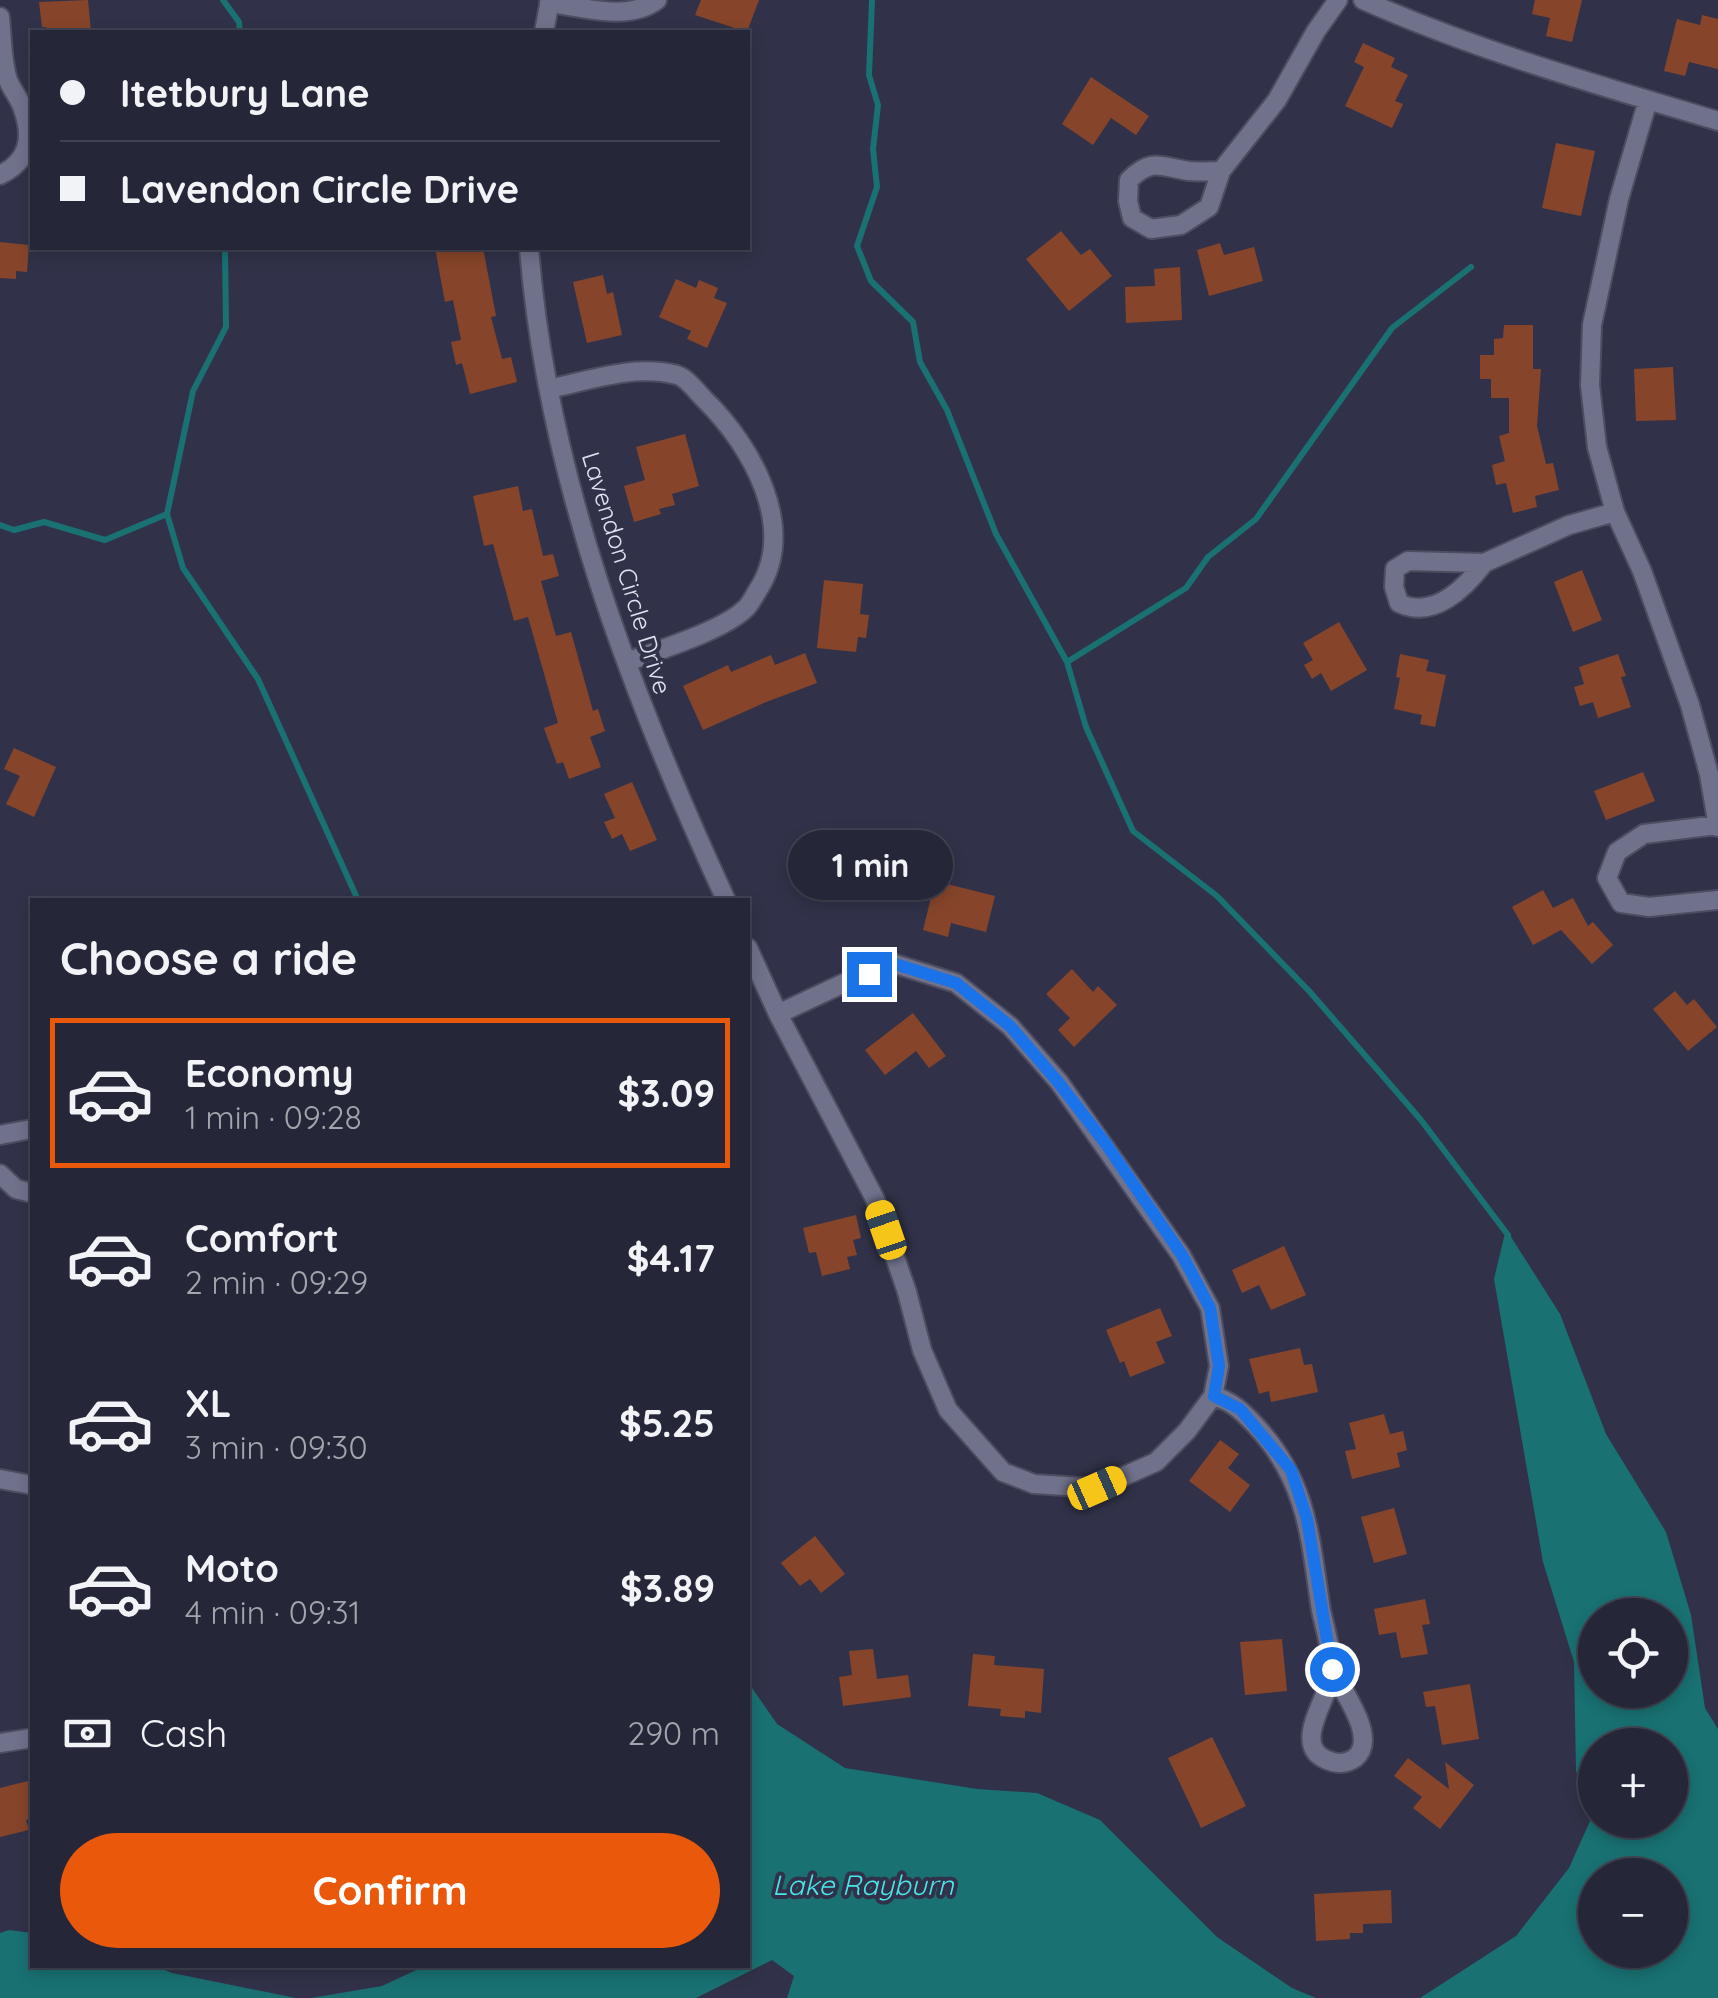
<!DOCTYPE html>
<meta charset="utf-8">
<style>
:root{--surface:#252637;--page:#313242;--text:#f1f3f6;--muted:#a3a5ad;--line:#424352;--accent:#ea580c}
body{margin:0;font-family:Quicksand,sans-serif;background:var(--page);color:var(--text);height:100vh;display:flex;flex-direction:column;font-size:38px;white-space:nowrap}
*{box-sizing:border-box;margin:0}
p{font-size:32px;color:var(--muted)}
.icon{flex:none;width:55px;height:55px;fill:none;stroke:currentColor;stroke-width:2;stroke-linecap:round;stroke-linejoin:round}
.map{position:relative;flex:1;overflow:hidden}
.drawer{position:absolute;left:30px;top:898px;width:720px;height:1070px;display:flex;flex-direction:column;background:var(--surface);border-radius:0px;box-shadow:0 5px 15px #0003,0 0 0 2px var(--line)}
.drawer>*{flex:none}
.hud{position:absolute;left:30px;top:30px;width:720px;height:220px;border-radius:0px;box-shadow:0 5px 15px #0003,0 0 0 2px var(--line);display:grid;align-content:center;height:220px;padding:0 30px;background:var(--surface)}
.fabs{position:absolute;left:1578px;top:1598px;display:grid;gap:20px}
.fabs a{display:grid;place-items:center;width:110px;height:110px;border-radius:50%;background:var(--surface);box-shadow:0 5px 15px #0003,0 0 0 2px var(--line);font-size:50px}
.end{position:absolute;width:45px;height:45px;margin:-22px;border:12px solid #1a73e8;background:#fff;box-shadow:0 0 0 5px #fff}
.from{border-radius:50%}
.bubble{position:absolute;height:70px;border-radius:35px;background:var(--surface);box-shadow:0 5px 15px #0003,0 0 0 2px var(--line);font-size:32px;font-weight:700;line-height:70px;text-align:center}
.car{position:absolute;width:30px;height:60px;margin:-30px -15px;border-radius:12px;box-shadow:0 0 8px 2px #0007;background:linear-gradient(#f5c518 24%,#345 0 40%,#f5c518 0 76%,#345 0 86%,#f5c518 0)}
.hud b{display:flex;align-items:center;gap:35px;height:95px;font-size:38px}
.hud b+b{border-top:2px solid var(--line)}
.hud i{width:25px;height:25px;background:var(--text)}
ul{padding:0;list-style:none}
li{display:flex;align-items:center;gap:30px;height:150px;margin:0 20px 15px;padding:0 10px;border:5px solid transparent;border-radius:0px}
li div{flex:1}
li b{display:block;font-size:38px}
li em{font-style:normal;font-weight:700}
li.active{border-color:var(--accent)}
li>.icon{width:90px;height:90px;stroke-width:1.5}
h2{padding:0 30px;font-size:45px;line-height:120px}
.pay{display:flex;align-items:center;gap:25px;height:110px;padding:0 30px;font-size:38px}
.pay p{margin-inline-start:auto}
.action{display:flex;gap:20px;margin-top:auto;padding:20px 30px}
.action a{flex:1;height:115px;border-radius:60px;background:var(--accent);color:#fff;font-size:40px;font-weight:700;line-height:115px;text-align:center}
.map>svg:first-child{display:block}
.water{fill:#197172;fill-rule:evenodd}
.lines{fill:none;stroke-linecap:round;stroke-linejoin:round}
.stream{stroke:#197172;stroke-width:6}
.building{fill:#86452a}
.minor-casing{stroke:#4d4d61;stroke-width:22}
.minor{stroke:#70728c;stroke-width:18}
.route{stroke:#1a73e8;stroke-width:12}
.labels{text-anchor:middle;stroke-width:8;stroke-linejoin:round;paint-order:stroke}
.street-label{font-size:25px;fill:#e0e2f1;stroke:#313249}
.water-label{font-size:28px;font-style:italic;fill:#49e6e8;stroke:#313249}
</style>
<div class="map">
<svg width="1718" height="1998" viewBox="0 0 1718 1998">
<rect width="100%" height="100%" fill="#313249"/>
<path class="water" d="M1506,1229L1560,1314L1606,1434L1666,1532L1691,1615L1705,1708L1718,1729V1998H1420L1516,1936L1569,1868L1594,1812L1576,1771L1574,1662L1543,1562L1494,1279ZM1595,1615H1670V1690H1595ZM1595,1745H1670V1820H1595ZM1595,1875H1670V1950H1595Z
M748,1682L777,1724L845,1768L977,1789L1037,1793L1100,1820L1217,1937L1292,1988L1316,1998H787L794,1976L772,1960L696,1998H311L382,1986L427,1965H748Z
M9,1930L32,1933V1965H152L172,1973L296,1998H0V1933Z"/>
<g class="lines">
<path class="stream" d="M223,0L239,22L240,32
M872,0L869,75L878,105L873,149L877,187L857,246L871,281L913,322L920,362L947,410L996,534L1067,662L1086,727L1133,831L1217,896L1310,992L1421,1120L1508,1235
M225,248L226,327L193,391L167,514L183,568L258,679L358,900
M0,525L14,530L44,522L105,540L167,514
M1067,662L1186,588L1208,557L1256,519L1392,328L1471,267"/>
</g>
<path class="building" d="M88,0L91,32H47L46,27H42L39,2Z
M701,0H759L747,32L695,15Z
M1535,0H1582L1572,42L1546,36L1550,18L1532,14Z
M1702,15L1718,19V69L1689,62L1685,76L1664,71L1677,19L1700,25Z
M1363,43L1395,58L1391,67L1408,75L1395,101L1403,104L1392,128L1345,106L1364,67L1354,62Z
M1091,77L1149,116L1136,135L1111,118L1093,145L1062,124Z
M1556,143L1595,151L1581,216L1542,208Z
M1061,231L1081,255L1090,249L1112,276L1069,311L1026,259Z
M0,242L29,245L27,272L16,271V279L0,278Z
M1220,243L1224,255L1254,247L1263,281L1209,296L1197,250Z
M435,248H483L496,316L491,317L502,359L511,357L517,382L470,394L462,363L456,365L451,342L461,340L453,300L445,302Z
M1180,267L1182,320L1126,323L1125,287L1155,286L1154,269Z
M603,275L607,294L613,292L622,335L587,343L573,282Z
M676,279L696,288L699,280L718,288L714,298L727,303L707,348L687,339L691,331L659,317Z
M1504,325H1533V369H1541L1537,426L1546,464L1553,463L1559,490L1535,496L1537,507L1513,513L1506,483L1496,485L1492,465L1505,461L1499,436L1509,433V398H1491V379H1480V355H1494V339L1503,338Z
M1673,367L1676,420L1636,421L1634,369Z
M685,434L699,486L672,494L675,505L659,509L661,514L634,522L624,486L645,480L636,447Z
M518,486L523,511L532,509L543,556L553,554L559,576L541,581L556,636L571,632L593,711L598,709L605,731L590,737L601,767L569,779L563,762L557,764L544,728L558,723L528,617L514,621L493,544L484,546L473,496Z
M1582,570L1602,620L1573,632L1554,582Z
M824,580L863,584L860,614L869,615L866,638L858,637L856,652L817,648Z
M1339,622L1367,670L1331,691L1321,673L1312,679L1304,665L1313,660L1303,643Z
M805,653L817,683L766,702L703,730L683,686L728,665L731,672L771,655L775,665Z
M1400,654L1429,660L1426,671L1446,675L1435,727L1420,724L1422,715L1394,709L1400,678L1396,677Z
M1618,654L1626,676L1621,677L1631,707L1598,718L1593,702L1580,706L1574,687L1584,684L1579,667Z
M14,748L56,767L34,817L6,804L20,776L4,769Z
M1643,772L1655,801L1606,820L1594,791Z
M632,782L657,840L630,851L622,834L612,839L604,822L615,818L604,794Z
M935,881L995,896L986,932L951,923L948,937L923,930Z
M1543,890L1553,908L1573,898L1588,926L1593,922L1613,945L1592,964L1561,930L1533,945L1512,907Z
M1072,969L1093,992L1098,986L1117,1005L1074,1047L1058,1030L1070,1018L1046,994Z
M1675,991L1687,1005L1694,999L1717,1027L1688,1051L1653,1009Z
M913,1013L946,1056L929,1068L916,1051L885,1075L865,1050Z
M856,1215L861,1238L853,1240L857,1255L847,1257L850,1269L822,1276L816,1252L809,1253L803,1228Z
M1284,1246L1306,1295L1271,1310L1259,1285L1242,1293L1232,1270Z
M1160,1308L1172,1336L1156,1342L1165,1363L1130,1377L1124,1361L1120,1363L1106,1330Z
M1300,1348L1304,1365L1312,1364L1318,1392L1271,1402L1269,1391L1259,1394L1249,1359Z
M1384,1414L1390,1434L1403,1431L1407,1450L1397,1453L1400,1467L1352,1479L1345,1451L1356,1449L1349,1423Z
M1220,1440L1239,1454L1228,1468L1250,1485L1230,1512L1189,1481Z
M1394,1508L1407,1554L1374,1563L1361,1517Z
M815,1536L845,1574L821,1593L810,1579L800,1586L781,1563Z
M1425,1599L1430,1624L1422,1625L1428,1654L1401,1658L1396,1632L1379,1635L1374,1609Z
M1282,1639L1287,1691L1245,1695L1240,1642Z
M873,1649L877,1679L908,1675L911,1697L843,1706L839,1677L852,1675L849,1651Z
M973,1654L995,1656L994,1665L1044,1669L1041,1713L1025,1711V1718L1000,1716L1001,1709L968,1706Z
M1470,1684L1479,1739L1442,1745L1435,1706L1426,1707L1423,1692Z
M1212,1737L1246,1806L1201,1828L1168,1758Z
M1408,1758L1449,1789L1445,1762L1474,1785L1440,1829L1413,1808L1422,1797L1394,1776Z
M32,1780V1818L26,1820L29,1830L0,1837V1788Z
M1391,1890L1392,1923L1363,1924V1933H1350V1939L1316,1941L1314,1894Z"/>
<g class="lines">
<defs>
<path id="minor" d="M1363,0C1478,51 1598,85 1718,121
M549,3C584,7 628,22 657,0
M0,17C2,37 2,61 8,80C12,90 20,99 23,109C33,138 29,161 0,175
M544,32L550,0
M1648,100L1619,199L1592,325L1590,385L1597,447L1615,512L1642,571L1690,705L1709,774L1718,827
M1221,171C1211,171 1199,172 1189,171C1161,167 1152,157 1129,180L1128,201L1132,218L1151,229L1181,225L1209,207L1221,171L1277,100L1316,31L1338,0
M529,248C547,475 631,694 726,900
M549,389C591,380 634,364 677,375C687,378 697,392 705,400C752,446 798,528 758,590C754,596 750,605 745,609C722,631 658,650 627,662
M1484,563C1465,588 1433,620 1399,603L1394,587L1395,569L1408,561L1484,563L1569,525L1615,512
M1718,825L1644,834L1617,852L1607,878L1621,903L1649,907L1718,900
M748,948L778,1014L875,1199L907,1292L922,1350L948,1410L1003,1472L1034,1484L1097,1488L1156,1462L1187,1431L1213,1396L1219,1366L1210,1308L1181,1255L1059,1082L1010,1026L956,983L895,964L842,984L778,1014
M0,1135L32,1129
M0,1174L16,1189L32,1193
M1213,1396C1232,1401 1243,1412 1256,1426C1308,1482 1310,1538 1321,1610C1325,1629 1332,1651 1332,1670C1332,1696 1285,1749 1333,1762C1341,1764 1348,1763 1355,1758C1379,1738 1342,1691 1332,1669
M0,1479L32,1485
M0,1743L32,1738"/>
</defs>
<use href="#minor" class="minor-casing"/>
<use href="#minor" class="minor"/>
</g>
<g class="lines">
<path class="route" d="M869,974L895,964L956,983L1010,1026L1058,1082L1106,1144L1182,1255L1210,1308L1219,1366L1214,1396L1240,1409L1291,1470L1307,1519L1332,1669"/>
</g>
<g class="labels">
<g class="street-label">
<text transform="translate(627 573) rotate(73)" y="9">Lavendon Circle Drive</text>
</g>
<g class="water-label">
<text x="863" y="1895">Lake Rayburn</text>
</g>
</g>
</svg>
<div class="fabs">
<a><svg class="icon" aria-label="locate" viewBox="0 0 24 24"><circle cx="12" cy="12" r="6"/><path d="M12 2v4M12 18v4M2 12h4M18 12h4"/></svg></a>
<a>+</a>
<a>−</a>
</div>
<i class="end from" style="left:1332px;top:1669px"></i>
<i class="end" style="left:869px;top:974px"></i>
<div class="bubble" style="left:788px;top:830px;width:165px">1 min</div>
<i class="car" style="left:886px;top:1230px;rotate:341deg"></i>
<i class="car" style="left:1097px;top:1488px;rotate:66deg"></i>
<div class="hud">
<b><i class="from"></i>Itetbury Lane</b>
<b><i></i>Lavendon Circle Drive</b>
</div>
<section class="drawer">
<h2>Choose a ride</h2>
<ul>
<li class="active"><svg class="icon" aria-label="car" viewBox="0 0 24 24"><path d="M5 17H2v-5l4-1 3-4h7l3 4 3 1v5h-3M9 17h6M6 11h13"/><circle cx="7" cy="17" r="2"/><circle cx="17" cy="17" r="2"/></svg><div><b>Economy</b><p>1 min · 09:28</p></div><em>$3.09</em></li>
<li><svg class="icon" aria-label="car" viewBox="0 0 24 24"><path d="M5 17H2v-5l4-1 3-4h7l3 4 3 1v5h-3M9 17h6M6 11h13"/><circle cx="7" cy="17" r="2"/><circle cx="17" cy="17" r="2"/></svg><div><b>Comfort</b><p>2 min · 09:29</p></div><em>$4.17</em></li>
<li><svg class="icon" aria-label="car" viewBox="0 0 24 24"><path d="M5 17H2v-5l4-1 3-4h7l3 4 3 1v5h-3M9 17h6M6 11h13"/><circle cx="7" cy="17" r="2"/><circle cx="17" cy="17" r="2"/></svg><div><b>XL</b><p>3 min · 09:30</p></div><em>$5.25</em></li>
<li><svg class="icon" aria-label="car" viewBox="0 0 24 24"><path d="M5 17H2v-5l4-1 3-4h7l3 4 3 1v5h-3M9 17h6M6 11h13"/><circle cx="7" cy="17" r="2"/><circle cx="17" cy="17" r="2"/></svg><div><b>Moto</b><p>4 min · 09:31</p></div><em>$3.89</em></li>
</ul>
<div class="pay"><svg class="icon" aria-label="cash" viewBox="0 0 24 24"><path d="M3 7h18v10H3z"/><circle cx="12" cy="12" r="2"/></svg>Cash<p>290 m</p></div>
<div class="action"><a>Confirm</a></div>
</section>
</div>
